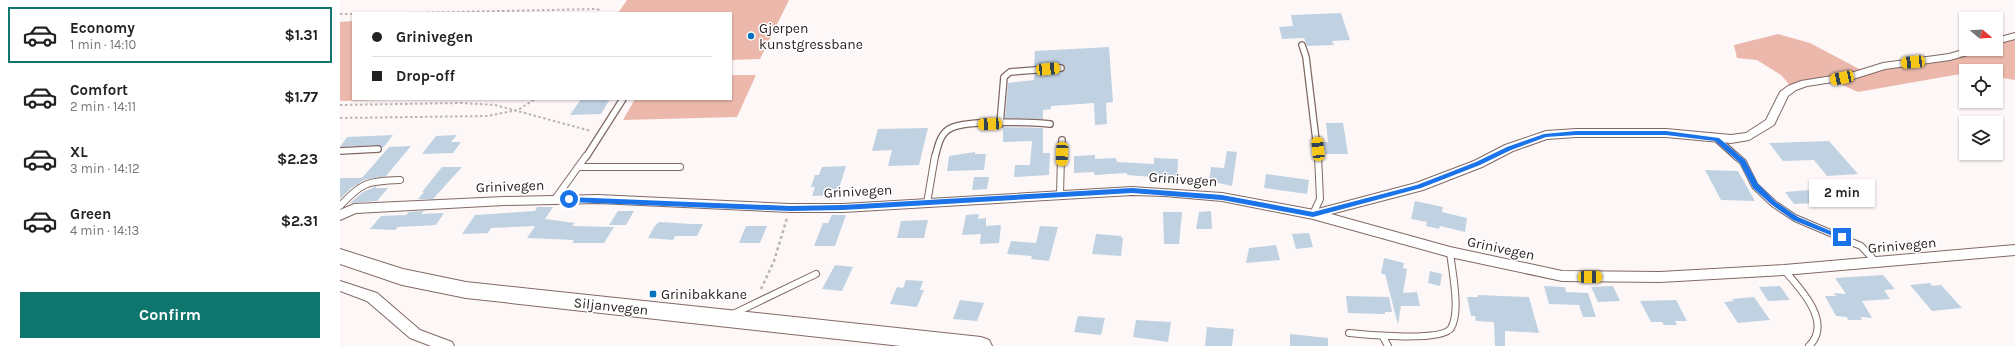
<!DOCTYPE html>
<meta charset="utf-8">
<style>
:root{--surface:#fff;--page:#f6f6f6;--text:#222;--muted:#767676;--line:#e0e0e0;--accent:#0f766e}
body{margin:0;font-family:Karla,sans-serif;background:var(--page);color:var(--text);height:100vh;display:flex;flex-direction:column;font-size:15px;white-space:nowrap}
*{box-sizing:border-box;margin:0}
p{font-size:13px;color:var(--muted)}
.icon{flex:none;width:22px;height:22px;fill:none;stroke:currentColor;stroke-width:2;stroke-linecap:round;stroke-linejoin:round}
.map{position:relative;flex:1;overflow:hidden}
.panel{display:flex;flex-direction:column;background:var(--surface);width:340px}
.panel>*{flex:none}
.banner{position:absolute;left:12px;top:12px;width:380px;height:88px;border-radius:0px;box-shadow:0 1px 3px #0004;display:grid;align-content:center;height:88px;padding:0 20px;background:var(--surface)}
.needle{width:26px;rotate:108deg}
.fabs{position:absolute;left:1619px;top:12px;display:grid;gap:8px}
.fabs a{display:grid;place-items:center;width:44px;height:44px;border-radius:0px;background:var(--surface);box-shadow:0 1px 3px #0004;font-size:20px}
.end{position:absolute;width:18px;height:18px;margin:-9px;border:5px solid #1a73e8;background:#fff;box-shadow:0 0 0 2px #fff}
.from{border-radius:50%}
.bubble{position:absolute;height:28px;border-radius:0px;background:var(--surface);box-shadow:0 1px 3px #0004;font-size:13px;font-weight:700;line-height:28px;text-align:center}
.car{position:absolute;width:12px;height:24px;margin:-12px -6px;border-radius:5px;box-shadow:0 0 3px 1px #0007;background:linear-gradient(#f5c518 24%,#345 0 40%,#f5c518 0 76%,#345 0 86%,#f5c518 0)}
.banner b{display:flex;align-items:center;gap:14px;height:38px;font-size:15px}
.banner b+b{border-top:1px solid var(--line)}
.banner i{width:10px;height:10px;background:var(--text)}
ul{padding:7px 0 0;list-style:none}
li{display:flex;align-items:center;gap:12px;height:56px;margin:0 8px 6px;padding:0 12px;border:2px solid transparent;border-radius:0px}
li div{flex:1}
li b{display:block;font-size:15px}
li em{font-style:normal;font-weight:700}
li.active{border-color:var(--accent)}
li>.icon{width:36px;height:36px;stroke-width:1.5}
.primary-button{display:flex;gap:8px;margin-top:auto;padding:8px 20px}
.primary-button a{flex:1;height:46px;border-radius:0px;background:var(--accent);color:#fff;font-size:16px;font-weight:700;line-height:46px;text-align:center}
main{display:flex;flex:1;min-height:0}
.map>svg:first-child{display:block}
.green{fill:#ebb8ab}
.building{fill:#c0d1e2}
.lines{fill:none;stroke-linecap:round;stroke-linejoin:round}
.service-far1-casing{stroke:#806964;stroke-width:8}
.service-casing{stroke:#806964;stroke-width:8}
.minor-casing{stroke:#806964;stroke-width:2}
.primary-casing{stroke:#806964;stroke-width:2}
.path-far1{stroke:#bab4b2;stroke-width:2;stroke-dasharray:2.5 2.5;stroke-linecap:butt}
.path{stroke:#bab4b2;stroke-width:2.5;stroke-dasharray:3 3;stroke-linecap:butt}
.service-far1{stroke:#fff;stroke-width:5.5}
.service{stroke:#fff;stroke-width:6}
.minor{fill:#fff;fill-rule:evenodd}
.primary{fill:#fff;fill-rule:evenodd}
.route{fill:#1a73e8}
.poi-dot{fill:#0874bf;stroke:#fff;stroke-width:1.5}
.labels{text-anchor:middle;stroke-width:3;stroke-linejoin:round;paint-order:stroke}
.poi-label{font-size:14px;fill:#29201e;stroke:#fff;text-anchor:start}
.street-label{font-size:14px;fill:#29201e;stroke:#fff}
</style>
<main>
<section class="panel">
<ul>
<li class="active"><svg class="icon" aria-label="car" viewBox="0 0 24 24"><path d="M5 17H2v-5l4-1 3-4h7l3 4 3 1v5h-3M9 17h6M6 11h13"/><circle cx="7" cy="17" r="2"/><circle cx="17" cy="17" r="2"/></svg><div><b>Economy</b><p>1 min · 14:10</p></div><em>$1.31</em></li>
<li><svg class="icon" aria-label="car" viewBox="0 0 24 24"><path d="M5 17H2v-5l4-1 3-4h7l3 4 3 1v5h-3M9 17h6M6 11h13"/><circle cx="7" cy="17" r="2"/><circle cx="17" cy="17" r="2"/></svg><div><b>Comfort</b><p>2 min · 14:11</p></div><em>$1.77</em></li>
<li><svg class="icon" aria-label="car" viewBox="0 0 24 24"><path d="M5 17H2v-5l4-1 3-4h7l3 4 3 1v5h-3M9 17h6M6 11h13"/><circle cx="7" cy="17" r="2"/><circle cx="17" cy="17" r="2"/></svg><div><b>XL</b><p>3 min · 14:12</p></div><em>$2.23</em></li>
<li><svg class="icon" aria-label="car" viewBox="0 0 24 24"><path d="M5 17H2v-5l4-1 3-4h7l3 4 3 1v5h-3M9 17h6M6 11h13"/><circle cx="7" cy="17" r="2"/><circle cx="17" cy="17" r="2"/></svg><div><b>Green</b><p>4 min · 14:13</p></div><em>$2.31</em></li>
</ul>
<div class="primary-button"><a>Confirm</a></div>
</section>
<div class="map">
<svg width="1675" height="346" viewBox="0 0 1675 346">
<rect width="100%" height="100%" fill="#fdf8f7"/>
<path class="green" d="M287,0H449L420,59L391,60V13H278Z
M13,21V99H99L0,101V22Z
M1438,34L1470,43L1523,71L1585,60L1626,49H1656V40L1675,36V80L1656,77V71H1626V73L1518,92L1491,80L1452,88L1441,75L1417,60L1397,58L1394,45Z
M391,75H416L397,117L283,120L295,99H391Z"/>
<path class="building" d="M1001,13L1010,40L992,41L994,45L967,46L964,38L942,39L939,27L953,26L951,15Z
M769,47L773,102L766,103L767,124L755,125L754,103L711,106V109L703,110V119L665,118L668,83L694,80V74L721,72L725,69V66L721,64L694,66L695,51Z
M241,99H270L261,114L230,115Z
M986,123H1003L1008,154H985L983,142H988Z
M663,127L703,128V153H710L709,175L674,177L675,165H690L692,141L663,142Z
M588,128L579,165L548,166L552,150L532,151L538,129Z
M53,135L43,148L38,145L0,147L7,137Z
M117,135L111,142H121L113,153L82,154L96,136Z
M1489,141L1518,174L1487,176L1474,160L1443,161L1429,143Z
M71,146L46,176L24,180L11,188L0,199V178H22L49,147Z
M887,151L897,152L892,186L869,181L871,167L884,168Z
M635,152V154H646L644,170L607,171L609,156Z
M755,155V159L776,158L777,162L814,164V158L838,159L837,183H824L825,178L787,175V173L754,175V172L734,173V156Z
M506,166L497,195L472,196L475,187H471L475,175H479L482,167Z
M102,167H122L93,199H78L84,192H82Z
M1365,170L1398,171L1415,201L1381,200Z
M926,174L969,180L967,194L924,188Z
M634,177H649L647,189L632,190Z
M37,186L36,188H48L37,201L10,203L23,192Z
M1484,189L1495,202L1454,204L1445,192Z
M1075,201L1103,207L1102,212L1127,218L1125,232L1100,226L1099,229L1086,226L1087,222L1071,219Z
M197,207H213L205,219L235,223L232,226L274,227L264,243H232L234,240L187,238L195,226L151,228L148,233L122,234L135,215L195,211Z
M84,211L81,214L104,213L96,225L58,227L55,230L30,229L41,216L66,215L69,212Z
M278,211H294L286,225H269Z
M871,211L872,229H856L859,212Z
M823,212H842L839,244H824Z
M639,214L638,219L646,218V226L661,225L659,243L640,244L641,234L622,235L626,215Z
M492,215H506L495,246H474L483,223H488Z
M588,220L584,238H557L561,221Z
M319,222L352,224H363L357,236H335L333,240L308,238L314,227Z
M406,226H427L420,243H399Z
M700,226L718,227L709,261L691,259L692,256L667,254L671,241L696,243Z
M969,233L973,247L956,249L952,234Z
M756,234L782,236L781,238H783L781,256L752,254Z
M936,245L940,260L906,263L909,248Z
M1044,258L1064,263L1063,268L1067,269L1063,293L1077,292L1080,306H1061L1058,325L1045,274H1041Z
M495,265L513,267L502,291L482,289Z
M1090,271L1102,274L1100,286L1088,283Z
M1543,275L1555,289L1544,290L1550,299L1522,301L1532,318L1520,317L1522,320H1508L1507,317L1496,316L1485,296H1496L1494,293L1506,294L1495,278Z
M566,280L583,281L580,290H584L577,307L550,304L557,287L563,288Z
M1590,283L1592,286L1601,285L1622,308L1592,311L1570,285Z
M1204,286L1222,287H1225L1226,292L1248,293L1256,317H1243L1239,305L1209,304Z
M1273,286L1280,301L1258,302L1251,287Z
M1440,286L1450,300L1428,301L1419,287Z
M1138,295L1189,297L1199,333L1165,331V346H1155L1154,322L1136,321L1135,316H1131L1127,297H1138Z
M1006,296L1049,297L1052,312H1045V314L1008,313Z
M1414,297L1430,320L1398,323L1384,302L1394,301L1392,299Z
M620,300L644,303L637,321L613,319Z
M1336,300L1347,321H1335L1337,325H1324L1322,322H1311L1300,301Z
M738,316L765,318L761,335L734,332Z
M796,320L831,322L828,342L793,337Z
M867,327L894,329L892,346H865Z
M950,334L988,338V346H950Z"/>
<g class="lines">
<defs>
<path id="service-far1" d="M962,45L966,57L978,157
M660,124L664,77L670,72L721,68
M1377,139L1397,157
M0,151L38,149
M246,157L283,99
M595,157C598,146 600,133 611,128C628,120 690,122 710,124
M721,157L722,140"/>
<path id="service" d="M1396,156L1403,162L1415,186L1434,204L1455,218L1521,246L1536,262
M238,167H340
M720,195L721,156
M215,199L246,156
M587,203L595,156
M0,206C22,182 28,181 60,180
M973,214L980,199L978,156
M1444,270C1461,289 1493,323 1469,346
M393,314L476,274
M1009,333C1026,335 1103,342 1111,328C1121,312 1112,271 1110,252
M1043,337L1048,346"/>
<path id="minor" d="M1675,33V39L1656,44V38Z
M1626,49H1642L1641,51L1610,60L1545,69L1513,79L1467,86L1456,90L1448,96L1434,125L1409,140L1391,143L1326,137H1236L1207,139L1173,151L1142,167L1083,190L991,214L1110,247L1222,271L1320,272L1444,265L1675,245V255L1444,275L1320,282L1222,281L1110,257L973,219L882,201L825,196L792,195L503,212H450L258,203L164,205L16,213L0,220V210L14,204L164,197L258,195L450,204H503L792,187L882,193L974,210L1076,183L1134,161L1165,145L1206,131L1236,129H1326L1391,135L1406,133L1426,120L1440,92L1448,86L1461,81L1511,73L1543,63L1609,54Z
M0,281L37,293L80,330L112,342L114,346H91L70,338L27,301L0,291Z"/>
<path id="primary" d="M0,249L63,269L126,282L641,337L649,340L652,346H561L126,298L62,285L0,264Z"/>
</defs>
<use href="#service-far1" class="service-far1-casing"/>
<use href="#service" class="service-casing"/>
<use href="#minor" class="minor-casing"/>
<use href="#primary" class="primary-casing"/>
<path class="path-far1" d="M67,13L256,9L259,10L260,13
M0,14H13
M0,105L122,103L155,105L251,131
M0,118L147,116L178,110L195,99"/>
<path class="path" d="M421,289L434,261L447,218"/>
<use href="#service-far1" class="service-far1"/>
<use href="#service" class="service"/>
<use href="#minor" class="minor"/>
<use href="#primary" class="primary"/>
</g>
<path class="route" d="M1236,131H1326L1379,138L1405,160L1418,184L1436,202L1458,217L1505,237L1502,240L1500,239L1453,220L1432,205L1413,188L1400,163L1375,141L1326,135H1236L1206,137L1171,150L1140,165L1081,188L973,217L882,200L792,193L503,210L450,211L229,202L226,199L229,197L450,206L503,205L792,188L882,195L973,212L1077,185L1136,162L1167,147L1204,134Z"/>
<g class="poi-dot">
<circle cx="411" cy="36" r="4"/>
<rect x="309" y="290" width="8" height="8" rx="2"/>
</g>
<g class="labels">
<g class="poi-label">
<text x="419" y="33">Gjerpen<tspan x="419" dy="16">kunstgressbane</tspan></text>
<text x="321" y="299">Grinibakkane</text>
</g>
<g class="street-label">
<text transform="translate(843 179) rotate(4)" y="5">Grinivegen</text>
<text transform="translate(170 186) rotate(-2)" y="5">Grinivegen</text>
<text transform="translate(518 191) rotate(-3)" y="5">Grinivegen</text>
<text transform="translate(1562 245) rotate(-5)" y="5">Grinivegen</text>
<text transform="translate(1161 248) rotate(12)" y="5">Grinivegen</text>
<text transform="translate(271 306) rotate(6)" y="5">Siljanvegen</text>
</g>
</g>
</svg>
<div class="fabs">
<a><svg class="needle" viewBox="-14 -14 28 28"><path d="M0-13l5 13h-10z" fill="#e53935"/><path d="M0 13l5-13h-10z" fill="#767676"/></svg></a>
<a><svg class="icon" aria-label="locate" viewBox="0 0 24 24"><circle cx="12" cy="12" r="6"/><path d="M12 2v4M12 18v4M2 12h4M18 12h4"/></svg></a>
<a><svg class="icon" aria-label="layers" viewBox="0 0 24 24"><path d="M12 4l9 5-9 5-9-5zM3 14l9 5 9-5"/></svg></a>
</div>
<i class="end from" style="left:229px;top:199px"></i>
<i class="end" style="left:1502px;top:237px"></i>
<div class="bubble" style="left:1469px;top:179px;width:66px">2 min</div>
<i class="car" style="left:1573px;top:62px;rotate:264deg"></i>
<i class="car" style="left:708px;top:69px;rotate:85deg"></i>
<i class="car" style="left:1502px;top:78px;rotate:258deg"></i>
<i class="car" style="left:650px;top:124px;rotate:267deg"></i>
<i class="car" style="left:978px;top:149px;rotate:354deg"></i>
<i class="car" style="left:722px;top:154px;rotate:182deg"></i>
<i class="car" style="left:1250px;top:277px;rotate:90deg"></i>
<div class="banner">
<b><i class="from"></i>Grinivegen</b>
<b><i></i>Drop-off</b>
</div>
</div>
</main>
